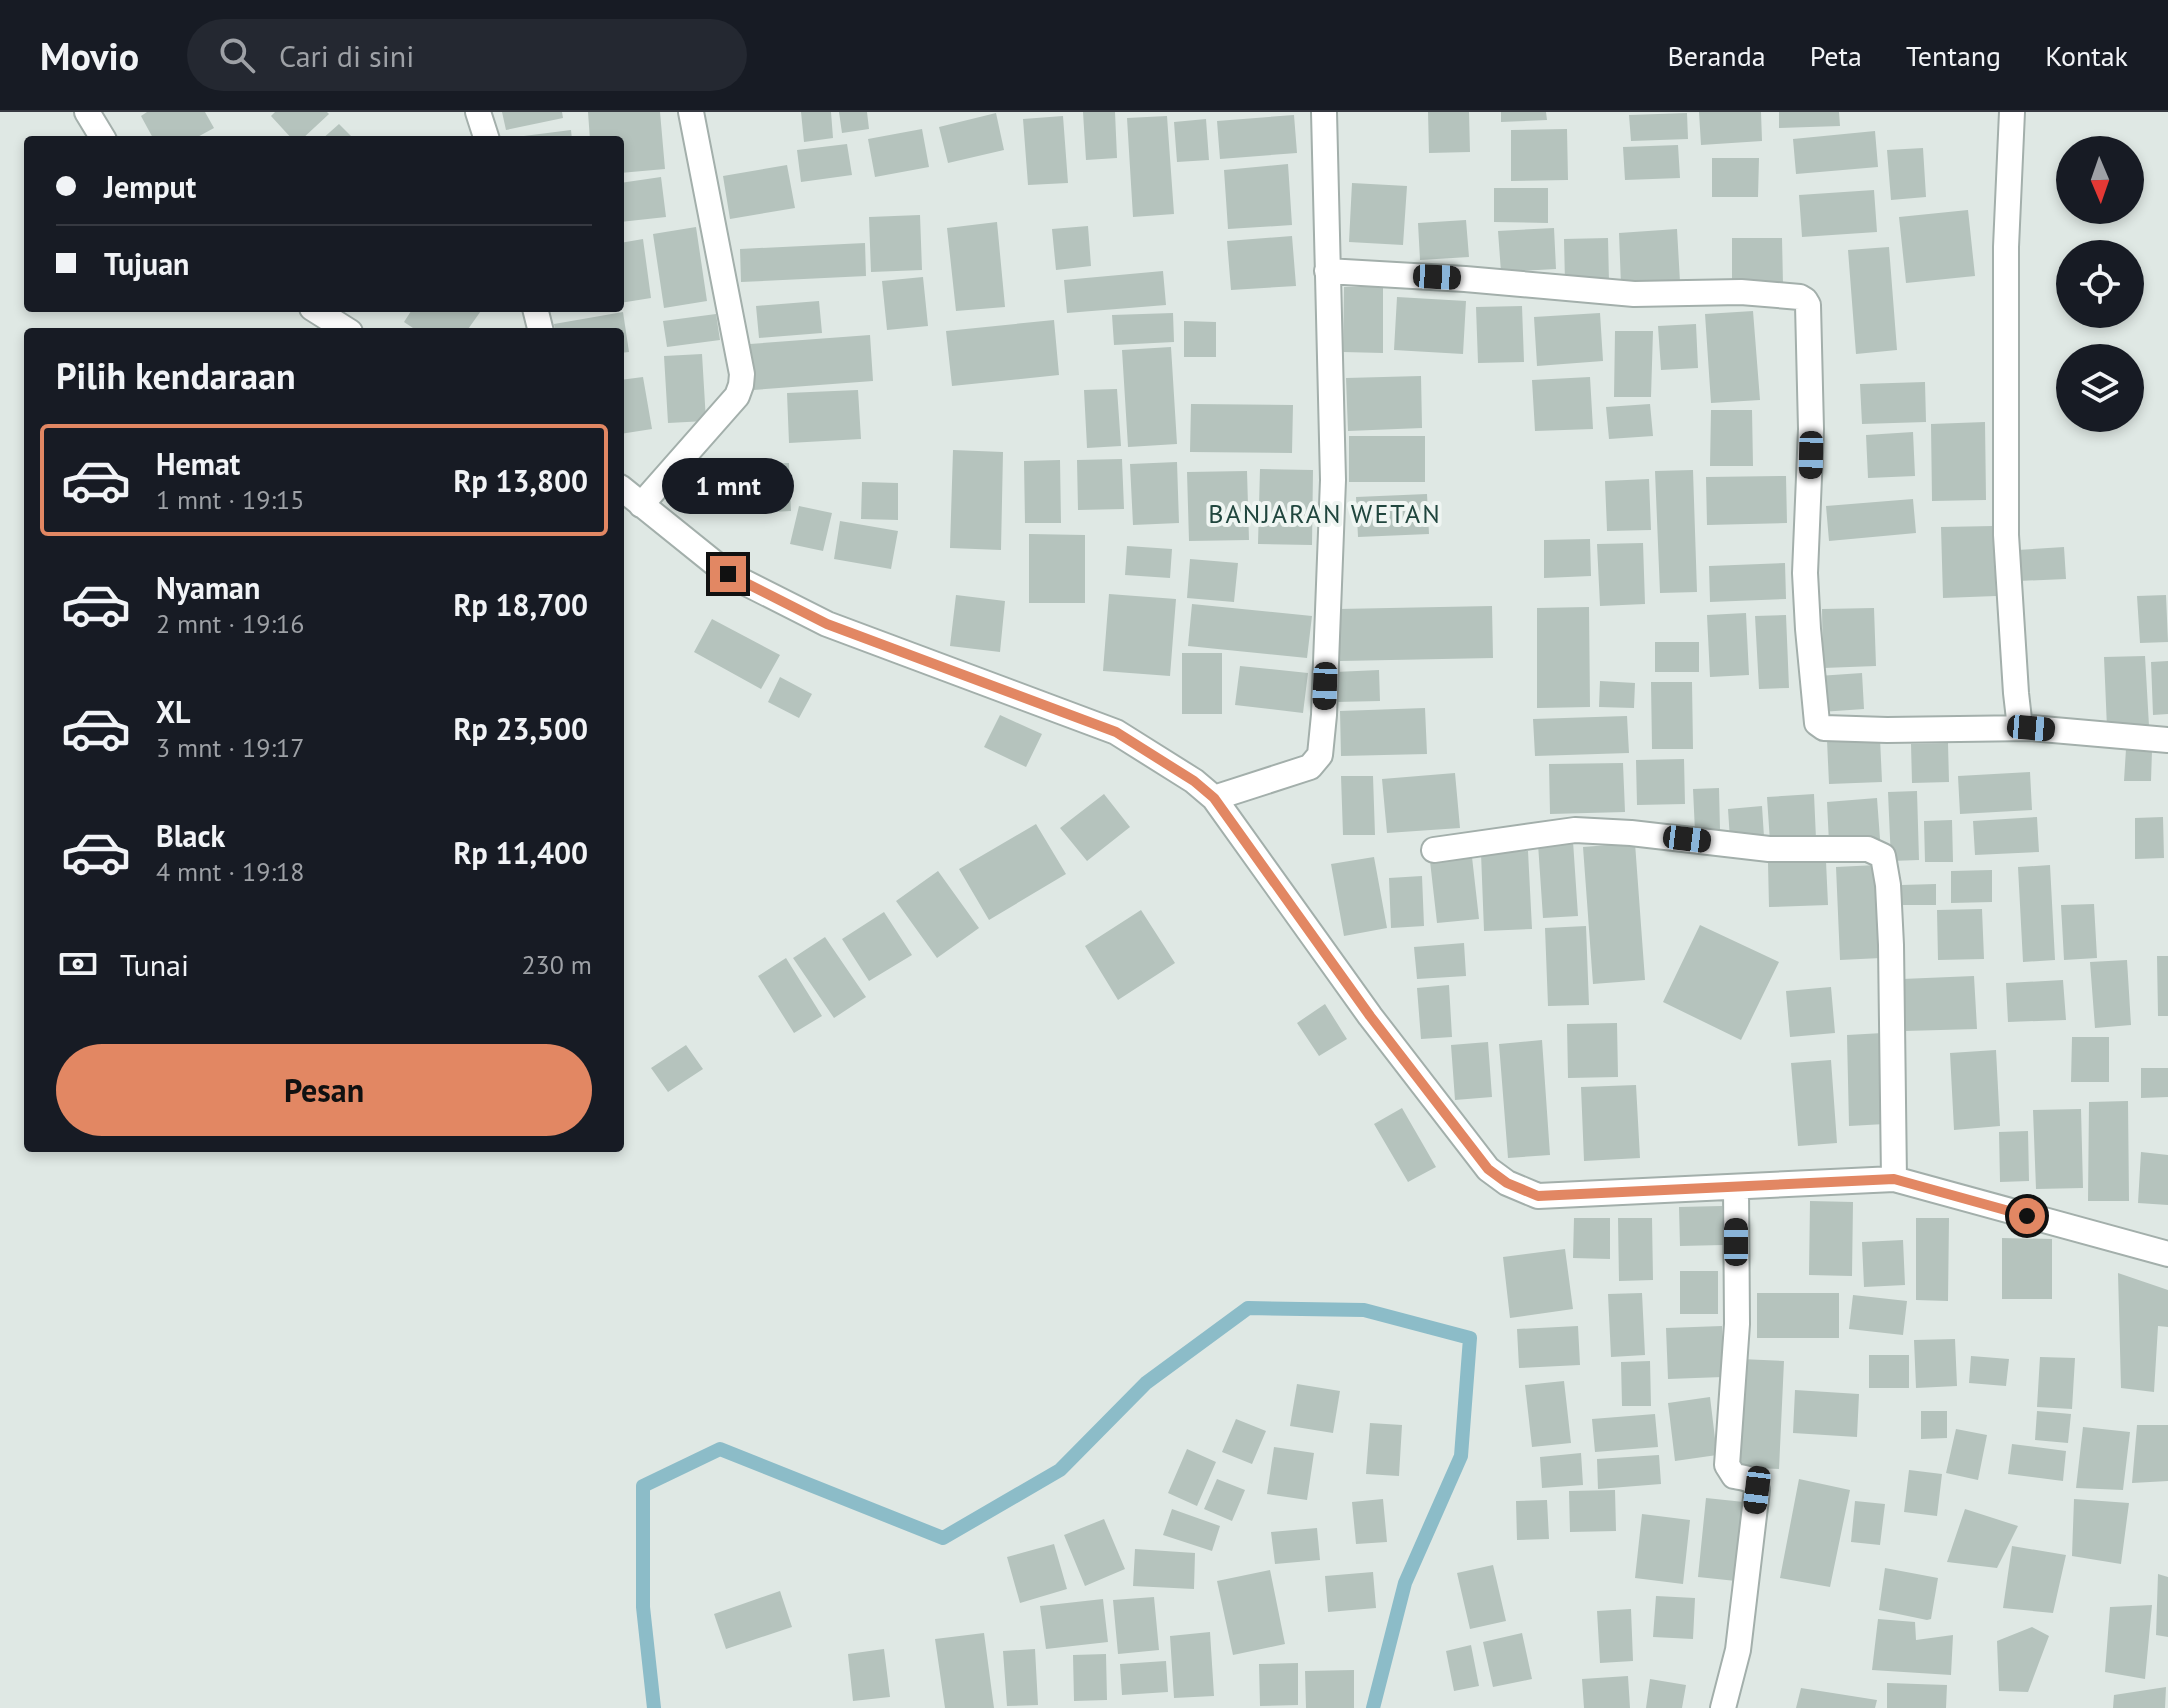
<!DOCTYPE html>
<html lang="id">
<meta charset="utf-8">
<style>
:root{--surface:#171b24;--page:#242831;--text:#f1f3f6;--muted:#9ea1a6;--line:#363941;--accent:#e28763}
body{margin:0;font-family:"PT Sans",sans-serif;background:var(--page);color:var(--text);height:100vh;display:flex;flex-direction:column;font-size:30px;white-space:nowrap}
*{box-sizing:border-box;margin:0}
p{font-size:26px;color:var(--muted)}
.icon{flex:none;width:44px;height:44px;fill:none;stroke:currentColor;stroke-width:2;stroke-linecap:round;stroke-linejoin:round}
.map{position:relative;flex:1;overflow:hidden}
.side{position:absolute;left:24px;top:216px;width:600px;height:824px;display:flex;flex-direction:column;background:var(--surface);border-radius:8px;box-shadow:0 4px 12px #0003}
.side>*{flex:none}
.guide{position:absolute;left:24px;top:24px;width:600px;height:176px;border-radius:8px;box-shadow:0 4px 12px #0003;display:grid;align-content:center;height:176px;padding:0 32px;background:var(--surface)}
.needle{width:52px;rotate:178deg}
.buttons{position:absolute;left:2056px;top:24px;display:grid;gap:16px}
.buttons a{display:grid;place-items:center;width:88px;height:88px;border-radius:50%;background:var(--surface);box-shadow:0 4px 12px #0003;font-size:40px}
.end{position:absolute;width:36px;height:36px;margin:-18px;border:10px solid #e28763;background:#111;box-shadow:0 0 0 4px #111}
.from{border-radius:50%}
.bubble{position:absolute;height:56px;border-radius:28px;background:var(--surface);box-shadow:0 4px 12px #0003;font-size:26px;font-weight:600;line-height:56px;text-align:center}
.car{position:absolute;width:24px;height:48px;margin:-24px -12px;border-radius:10px;box-shadow:0 0 6px 2px #0007;background:linear-gradient(#222 24%,#8ab4d8 0 40%,#222 0 76%,#8ab4d8 0 86%,#222 0)}
.guide b{display:flex;align-items:center;gap:28px;height:76px;font-size:30px}
.guide b+b{border-top:2px solid var(--line)}
.guide i{width:20px;height:20px;background:var(--text)}
ul{padding:0;list-style:none}
li{display:flex;align-items:center;gap:24px;height:112px;margin:0 16px 12px;padding:0 16px;border:4px solid transparent;border-radius:8px}
li div{flex:1}
li b{display:block;font-size:30px}
li em{font-style:normal;font-weight:600}
li.current{border-color:var(--accent)}
li>.icon{width:72px;height:72px;stroke-width:1.5}
h2{padding:0 32px;font-size:36px;line-height:96px}
.pay{display:flex;align-items:center;gap:20px;height:88px;padding:0 32px;font-size:30px}
.pay p{margin-inline-start:auto}
.action{display:flex;gap:16px;margin-top:auto;padding:16px 32px}
.action a{flex:1;height:92px;border-radius:48px;background:var(--accent);color:#111;font-size:32px;font-weight:600;line-height:92px;text-align:center}
header{display:flex;align-items:center;gap:48px;box-sizing:border-box;height:112px;padding:0 40px;background:var(--surface);border-bottom:2px solid var(--line)}
header strong{font-size:38px}
nav{display:flex;gap:44px;margin-inline-start:auto;font-size:28px}
.search{width:560px;height:72px;background:var(--page);display:flex;align-items:center;gap:20px;box-sizing:border-box;padding:0 28px;border-radius:44px;color:var(--muted);font-size:30px}
.map>svg:first-child{display:block}
.lines{fill:none;stroke-linecap:round;stroke-linejoin:round}
.stream{stroke:#8cbcc8;stroke-width:14}
.building{fill:#b5c3bd}
.minor-casing{stroke:#a3afab;stroke-width:28}
.minor{stroke:#fff;stroke-width:24}
.route{stroke:#e28763;stroke-width:10}
.labels{text-anchor:middle;stroke-width:8;stroke-linejoin:round;paint-order:stroke}
.quarter-label{font-size:26px;letter-spacing:2px;fill:#20463e;stroke:#eff5f2}
</style>
<header>
<strong>Movio</strong>
<div class="search"><svg class="icon" aria-label="search" viewBox="0 0 24 24"><circle cx="10" cy="10" r="6"/><path d="M15 15l6 6"/></svg>Cari di sini</div>
<nav><a>Beranda</a><a>Peta</a><a>Tentang</a><a>Kontak</a></nav>
</header>
<div class="map">
<svg width="2168" height="1596" viewBox="0 0 2168 1596">
<rect width="100%" height="100%" fill="#dfe8e4"/>
<g class="lines">
<path class="stream" d="M654,1596L643,1495V1374L720,1337L943,1426L1060,1358L1146,1271L1248,1196L1364,1198L1470,1226L1461,1344L1405,1471L1373,1596"/>
</g>
<path class="building" d="M147,0H205L214,16L192,28H154L141,4Z
M275,0H327L329,2L301,28H293L271,4Z
M502,0H562L563,6L506,18Z
M588,0H660L665,57L620,61V28H590Z
M801,0H831L833,26L804,30Z
M839,0H867L869,17L842,21Z
M1083,0H1115L1117,46L1086,48Z
M1428,0H1469L1470,40L1429,41Z
M1501,0H1546L1547,8L1501,10Z
M1699,0H1761L1762,29L1701,33Z
M1779,0H1839L1840,14L1779,16Z
M996,1L1004,38L948,51L939,15Z
M1687,1L1688,27L1631,29L1629,3Z
M1294,3L1297,41L1220,47L1217,9Z
M1063,4L1068,71L1028,73L1023,7Z
M1167,4L1174,102L1133,105L1127,6Z
M1206,7L1209,48L1177,50L1174,10Z
M339,12L355,28H321Z
M922,17L929,55L875,65L868,27Z
M1567,17L1568,68L1511,69V18Z
M571,18L572,28H508V26Z
M1875,19L1878,55L1796,62L1793,27Z
M847,32L852,63L801,70L797,38Z
M1678,33L1680,66L1625,68L1623,35Z
M1923,36L1926,85L1891,88L1887,38Z
M1712,46H1759L1758,85H1712Z
M1288,52L1292,113L1228,117L1224,58Z
M787,53L795,96L730,107L723,64Z
M661,65L666,105L620,110V71Z
M1352,71L1407,74L1403,133L1349,130Z
M1494,76H1548V111L1494,110Z
M1874,78L1877,120L1802,125L1799,83Z
M1968,98L1975,164L1906,171L1899,105Z
M920,103L922,158L871,160L869,105Z
M1466,108L1469,145L1420,148L1418,111Z
M997,110L1005,195L956,199L947,116Z
M1088,114L1091,154L1056,158L1052,117Z
M696,115L707,189L664,196L653,122Z
M1554,116L1556,157L1501,160L1498,119Z
M1677,117L1680,170L1621,173L1619,121Z
M1292,124L1296,174L1231,178L1227,129Z
M1608,126L1609,170L1565,171L1564,127Z
M1732,126H1782L1783,173H1732Z
M643,127L651,186L620,191V131Z
M865,131L866,164L741,170L740,137Z
M1889,135L1897,238L1856,242L1848,138Z
M1163,159L1166,193L1067,201L1064,168Z
M923,165L928,214L887,218L882,169Z
M1344,175H1383V241L1343,240Z
M1397,185L1466,189L1463,242L1394,238Z
M819,189L822,221L759,226L756,194Z
M1522,194L1524,250L1478,251L1476,195Z
M413,196H483L466,220H419L404,210Z
M1753,199L1760,288L1711,291L1705,202Z
M623,200L629,240L620,241V220H555L554,212Z
M1173,201L1174,230L1114,233L1112,203Z
M1600,201L1603,249L1537,254L1534,205Z
M716,202L720,228L667,235L663,209Z
M1054,208L1059,263L952,274L946,219Z
M1184,209L1216,210V245H1184Z
M1696,212L1698,256L1661,258L1658,214Z
M1615,219H1653L1651,285H1614Z
M870,223L873,269L753,278L750,232Z
M1171,235L1177,332L1128,335L1122,238Z
M702,242L706,309L668,311L664,244Z
M1421,264L1422,316L1348,319L1346,266Z
M643,265L652,317L620,322V268Z
M1590,265L1593,317L1535,319L1532,268Z
M1925,270L1926,310L1862,312L1860,272Z
M1117,277L1121,334L1087,336L1084,278Z
M858,278L861,327L789,331L787,281Z
M1191,292L1293,293L1292,341L1190,340Z
M1650,292L1653,324L1609,327L1606,295Z
M1711,298H1752L1753,354H1710Z
M1985,310L1986,388L1932,389L1931,312Z
M1913,320L1915,364L1868,366L1866,323Z
M1349,324H1425V370H1349Z
M953,338L1003,340L1001,438L950,436Z
M1122,347L1124,397L1078,398L1077,348Z
M1060,348L1061,411H1025L1024,349Z
M1177,350L1179,411L1133,413L1130,352Z
M744,351L747,387L716,389L714,353Z
M789,351L791,399L755,401L753,352Z
M1260,357L1313,358L1312,433L1258,432Z
M1693,358L1697,480L1660,481L1655,359Z
M1247,359L1249,428L1189,429L1187,360Z
M708,360L710,396L677,398L674,362Z
M1786,364L1787,411L1707,413L1706,365Z
M1649,367L1651,418L1607,419L1605,369Z
M862,370L898,371V408L861,407Z
M1427,382L1429,422L1358,425L1356,385Z
M1913,387L1916,421L1829,429L1826,394Z
M799,394L832,401L823,439L790,432Z
M840,409L898,419L891,457L834,447Z
M1993,414L1996,484L1943,486L1941,415Z
M1029,422L1085,423V491H1029Z
M1590,427L1591,464L1544,466V428Z
M1643,431L1645,492L1600,494L1597,432Z
M1127,434L1172,437L1170,466L1125,463Z
M2064,435L2066,467L2018,469L2017,438Z
M1190,447L1238,451L1234,490L1187,486Z
M1785,451L1786,487L1710,490L1709,454Z
M1109,482L1176,487L1170,564L1103,559Z
M956,483L1005,489L1000,540L950,534Z
M2166,483L2168,530L2140,531L2137,484Z
M1192,492L1312,504L1307,546L1188,534Z
M1492,494L1493,546L1340,549L1338,497Z
M1589,495L1590,595L1537,596V496Z
M1874,496L1876,554L1823,556L1822,497Z
M1746,501L1749,563L1710,565L1707,503Z
M1786,503L1789,576L1759,577L1755,504Z
M712,507L780,543L761,577L694,540Z
M1655,530H1699V560H1655Z
M1182,541H1222V602H1182Z
M2145,544L2149,614L2107,616L2104,545Z
M2168,549V602L2153,603L2151,550Z
M1240,554L1308,561L1303,601L1235,593Z
M1379,558L1380,589L1336,590L1335,560Z
M1862,561L1864,597L1821,600L1818,564Z
M780,565L812,582L799,606L768,590Z
M1600,569L1635,571L1634,596L1599,595Z
M1651,570H1692L1693,637H1652Z
M1425,596L1427,642L1341,644L1340,599Z
M1000,603L1042,622L1026,655L984,635Z
M1627,604L1629,641L1535,644L1533,607Z
M1880,626L1882,670L1829,672L1827,628Z
M1948,631L1949,670L1912,671L1911,632Z
M2126,637L2152,638L2151,669H2124Z
M1684,647L1685,692L1637,693L1636,648Z
M1623,651L1625,700L1550,702L1549,652Z
M2030,660L2032,698L1960,702L1958,664Z
M1455,661L1460,716L1387,721L1382,667Z
M1341,664H1373L1375,723H1343Z
M1719,676L1720,719L1695,720L1693,677Z
M1917,679L1919,748L1891,749L1888,680Z
M1104,682L1130,715L1087,749L1060,716Z
M1814,682L1816,727L1770,730L1767,685Z
M1877,686L1880,727L1829,731L1827,690Z
M1762,694L1764,725L1730,728L1728,697Z
M2037,705L2039,740L1975,743L1973,709Z
M2163,705L2164,746L2135,747V706Z
M1952,708L1953,750H1925L1924,709Z
M1036,712L1066,762L989,808L959,757Z
M1573,729L1578,804L1543,806L1538,732Z
M1635,731L1645,868L1593,872L1583,735Z
M1528,739L1532,817L1484,819L1481,741Z
M1374,745L1387,816L1344,824L1331,752Z
M1472,745L1479,807L1437,811L1430,749Z
M1826,749L1828,793L1769,795L1768,751Z
M1877,753L1881,846L1840,848L1836,755Z
M2050,753L2055,848L2023,850L2018,755Z
M1992,758V790L1951,791V759Z
M938,759L979,816L937,846L896,789Z
M1422,764L1424,814L1391,816L1389,766Z
M1936,772V793H1901V773Z
M2094,792L2097,846L2064,848L2061,793Z
M1982,797L1984,847L1938,848L1937,798Z
M1141,798L1175,851L1118,888L1085,834Z
M884,800L912,843L869,869L842,827Z
M1700,813L1779,850L1741,928L1663,890Z
M1586,814L1589,893L1548,894L1545,816Z
M825,825L866,885L834,906L793,846Z
M1464,831L1466,864L1417,867L1414,835Z
M2157,844H2168V904H2158Z
M786,846L822,904L794,921L758,864Z
M2127,848L2131,913L2095,916L2090,850Z
M1974,864L1977,917L1904,919L1902,867Z
M2063,868L2066,908L2008,910L2006,871Z
M1449,873L1452,925L1421,927L1417,876Z
M1831,875L1835,921L1790,925L1786,879Z
M1325,892L1347,927L1319,944L1297,911Z
M1617,911L1618,965L1568,966L1567,912Z
M1883,921L1885,1012L1849,1014L1847,923Z
M2072,925H2109V970H2071Z
M1542,928L1550,1043L1508,1046L1499,932Z
M1488,930L1492,985L1455,988L1451,933Z
M686,933L703,957L668,980L651,956Z
M1996,938L2000,1014L1954,1018L1950,941Z
M1831,948L1837,1031L1798,1034L1791,951Z
M2141,956H2168V985L2141,986Z
M1636,973L1640,1046L1584,1049L1581,975Z
M2128,989L2129,1089H2088L2089,990Z
M1402,996L1436,1055L1408,1070L1374,1012Z
M2081,997L2083,1076L2036,1077L2033,998Z
M2028,1019L2029,1069L2000,1070L1999,1020Z
M2141,1040L2168,1043V1093L2138,1091Z
M1810,1089L1853,1090L1852,1164L1809,1163Z
M1722,1094L1723,1133L1680,1134L1679,1095Z
M1574,1106H1610V1147L1573,1146Z
M1618,1106H1652L1653,1168L1619,1169Z
M1916,1106H1949L1948,1189L1916,1188Z
M2002,1126L2052,1127V1187H2002Z
M1903,1128L1905,1173L1864,1175L1862,1130Z
M1565,1137L1573,1197L1510,1206L1503,1145Z
M1680,1159H1718V1202H1680Z
M2118,1161L2168,1178V1215L2158,1214L2154,1280L2121,1276Z
M1642,1181L1645,1243L1611,1245L1608,1182Z
M1757,1181H1839V1226H1757Z
M1853,1183L1907,1189L1903,1223L1849,1217Z
M1578,1214L1580,1253L1519,1256L1517,1217Z
M1722,1214L1723,1265L1668,1267L1666,1216Z
M1955,1227L1957,1274L1916,1276L1914,1228Z
M1869,1243H1909V1276H1869Z
M1971,1244L2009,1247L2006,1274L1969,1271Z
M2040,1245L2075,1246L2072,1297L2037,1295Z
M1741,1247L1784,1249L1779,1357L1736,1355Z
M1650,1249L1651,1294H1622L1621,1250Z
M1564,1269L1571,1331L1532,1335L1525,1273Z
M1297,1272L1340,1279L1333,1321L1290,1314Z
M1795,1278L1859,1282L1857,1325L1793,1321Z
M1710,1285L1717,1343L1675,1349L1668,1291Z
M1921,1299H1947V1326L1921,1327Z
M2037,1299L2071,1302L2068,1331L2035,1328Z
M1655,1302L1658,1335L1595,1340L1592,1307Z
M1236,1307L1266,1319L1252,1352L1222,1340Z
M1370,1311L1402,1313L1399,1364L1366,1362Z
M2137,1313H2168V1369L2132,1371Z
M2083,1315L2130,1320L2123,1378L2076,1376Z
M1956,1317L1987,1323L1978,1368L1946,1361Z
M2012,1332L2066,1339L2063,1369L2008,1362Z
M1274,1335L1314,1341L1307,1388L1267,1382Z
M1187,1337L1216,1350L1197,1394L1168,1381Z
M1581,1341L1583,1373L1542,1376L1540,1345Z
M1659,1343L1661,1372L1598,1377L1597,1347Z
M1909,1358L1942,1362L1937,1404L1904,1400Z
M1217,1367L1245,1378L1232,1409L1204,1397Z
M1799,1367L1850,1378L1830,1475L1780,1466Z
M1615,1378L1616,1419L1570,1420L1569,1379Z
M1706,1386L1744,1390L1736,1469L1698,1465Z
M1383,1387L1387,1430L1356,1432L1352,1390Z
M2074,1387L2129,1391L2121,1452L2072,1444Z
M1547,1388L1549,1427L1517,1428L1516,1389Z
M1855,1389L1885,1392L1880,1433L1851,1430Z
M1172,1397L1220,1414L1212,1439L1163,1423Z
M1965,1397L2018,1414L1997,1456L1947,1450Z
M1642,1402L1690,1408L1683,1472L1635,1466Z
M1104,1407L1125,1457L1085,1474L1064,1423Z
M1317,1416L1320,1448L1275,1452L1271,1420Z
M1054,1432L1067,1477L1020,1491L1007,1445Z
M2012,1434L2066,1443L2053,1501L2003,1496Z
M1135,1437L1195,1441L1194,1477L1133,1474Z
M1493,1453L1506,1509L1470,1517L1457,1461Z
M1885,1456L1938,1466L1931,1507L1927,1508L1879,1498Z
M1270,1458L1285,1532L1233,1543L1217,1469Z
M1373,1460L1376,1496L1328,1500L1325,1464Z
M2158,1462L2168,1465V1525L2156,1523Z
M780,1479L792,1515L726,1537L714,1502Z
M1656,1484L1695,1486L1693,1527L1653,1525Z
M1154,1485L1159,1538L1118,1542L1113,1488Z
M1103,1487L1108,1530L1046,1537L1040,1494Z
M2152,1493L2145,1567L2105,1560L2110,1495Z
M1631,1497L1633,1549L1600,1551L1597,1499Z
M1878,1507L1915,1510L1916,1528L1953,1523L1951,1563L1872,1558Z
M2032,1515L2049,1524L2028,1580L1999,1579L1997,1529Z
M1210,1520L1214,1584L1174,1586L1170,1524Z
M984,1521L994,1596H945L935,1527Z
M1522,1521L1532,1567L1493,1575L1483,1530Z
M1471,1533L1479,1574L1454,1579L1446,1539Z
M884,1537L890,1585L853,1589L848,1542Z
M1035,1537L1038,1593L1007,1594L1003,1539Z
M1106,1542L1107,1588L1074,1589L1073,1543Z
M1166,1549L1168,1580L1122,1583L1120,1552Z
M1298,1551V1593L1260,1594L1259,1552Z
M1354,1558V1596H1306L1305,1559Z
M1628,1564L1630,1596H1584L1582,1567Z
M1650,1567L1686,1573L1682,1596H1646Z
M1887,1571L1947,1573L1946,1596H1887Z
M2166,1575L2165,1596H2113L2114,1583Z
M1801,1576L1877,1588L1875,1596H1796Z"/>
<g class="lines">
<defs>
<path id="minor" d="M87,0L104,28
M478,0L487,28
M2012,0L2006,135V423L2016,581L2020,616
M1327,159L1465,167L1634,182L1741,180L1800,185L1805,188L1808,193L1811,317L1805,461L1808,517L1817,611L1824,616L1887,618L2031,616L2168,628
M312,196L350,220
M535,196L541,220
M620,375L728,462L827,512L1116,620L1194,669L1214,686L1370,904L1488,1057L1507,1071L1538,1084L1894,1067L2168,1142
M641,393L737,284L741,273L742,262L691,0
M1214,686L1310,655L1320,643L1324,603L1333,368L1324,0
M1434,738L1575,718L1631,721L1769,737H1868L1883,744L1888,773L1891,833L1894,1067
M1723,1596L1738,1538L1757,1378C1754,1366 1745,1366 1734,1364L1727,1353L1737,1212L1736,1075"/>
</defs>
<use href="#minor" class="minor-casing"/>
<use href="#minor" class="minor"/>
</g>
<g class="lines">
<path class="route" d="M728,462L827,512L1116,620L1194,669L1214,686L1370,904L1488,1057L1507,1071L1538,1084L1894,1067L2027,1104"/>
</g>
<g class="labels">
<g class="quarter-label">
<text x="1325" y="411">BANJARAN WETAN</text>
</g>
</g>
</svg>
<div class="buttons">
<a><svg class="needle" viewBox="-14 -14 28 28"><path d="M0-13l5 13h-10z" fill="#e53935"/><path d="M0 13l5-13h-10z" fill="#9ea1a6"/></svg></a>
<a><svg class="icon" aria-label="locate" viewBox="0 0 24 24"><circle cx="12" cy="12" r="6"/><path d="M12 2v4M12 18v4M2 12h4M18 12h4"/></svg></a>
<a><svg class="icon" aria-label="layers" viewBox="0 0 24 24"><path d="M12 4l9 5-9 5-9-5zM3 14l9 5 9-5"/></svg></a>
</div>
<i class="end from" style="left:2027px;top:1104px"></i>
<i class="end" style="left:728px;top:462px"></i>
<div class="bubble" style="left:662px;top:346px;width:132px">1 mnt</div>
<i class="car" style="left:1437px;top:165px;rotate:93deg"></i>
<i class="car" style="left:1811px;top:343px;rotate:181deg"></i>
<i class="car" style="left:1325px;top:574px;rotate:182deg"></i>
<i class="car" style="left:2031px;top:616px;rotate:95deg"></i>
<i class="car" style="left:1687px;top:727px;rotate:97deg"></i>
<i class="car" style="left:1736px;top:1130px;rotate:0deg"></i>
<i class="car" style="left:1757px;top:1378px;rotate:187deg"></i>
<div class="guide">
<b><i class="from"></i>Jemput</b>
<b><i></i>Tujuan</b>
</div>
<section class="side">
<h2>Pilih kendaraan</h2>
<ul>
<li class="current"><svg class="icon" aria-label="car" viewBox="0 0 24 24"><path d="M5 17H2v-5l4-1 3-4h7l3 4 3 1v5h-3M9 17h6M6 11h13"/><circle cx="7" cy="17" r="2"/><circle cx="17" cy="17" r="2"/></svg><div><b>Hemat</b><p>1 mnt · 19:15</p></div><em>Rp 13,800</em></li>
<li><svg class="icon" aria-label="car" viewBox="0 0 24 24"><path d="M5 17H2v-5l4-1 3-4h7l3 4 3 1v5h-3M9 17h6M6 11h13"/><circle cx="7" cy="17" r="2"/><circle cx="17" cy="17" r="2"/></svg><div><b>Nyaman</b><p>2 mnt · 19:16</p></div><em>Rp 18,700</em></li>
<li><svg class="icon" aria-label="car" viewBox="0 0 24 24"><path d="M5 17H2v-5l4-1 3-4h7l3 4 3 1v5h-3M9 17h6M6 11h13"/><circle cx="7" cy="17" r="2"/><circle cx="17" cy="17" r="2"/></svg><div><b>XL</b><p>3 mnt · 19:17</p></div><em>Rp 23,500</em></li>
<li><svg class="icon" aria-label="car" viewBox="0 0 24 24"><path d="M5 17H2v-5l4-1 3-4h7l3 4 3 1v5h-3M9 17h6M6 11h13"/><circle cx="7" cy="17" r="2"/><circle cx="17" cy="17" r="2"/></svg><div><b>Black</b><p>4 mnt · 19:18</p></div><em>Rp 11,400</em></li>
</ul>
<div class="pay"><svg class="icon" aria-label="cash" viewBox="0 0 24 24"><path d="M3 7h18v10H3z"/><circle cx="12" cy="12" r="2"/></svg>Tunai<p>230 m</p></div>
<div class="action"><a>Pesan</a></div>
</section>
</div>
